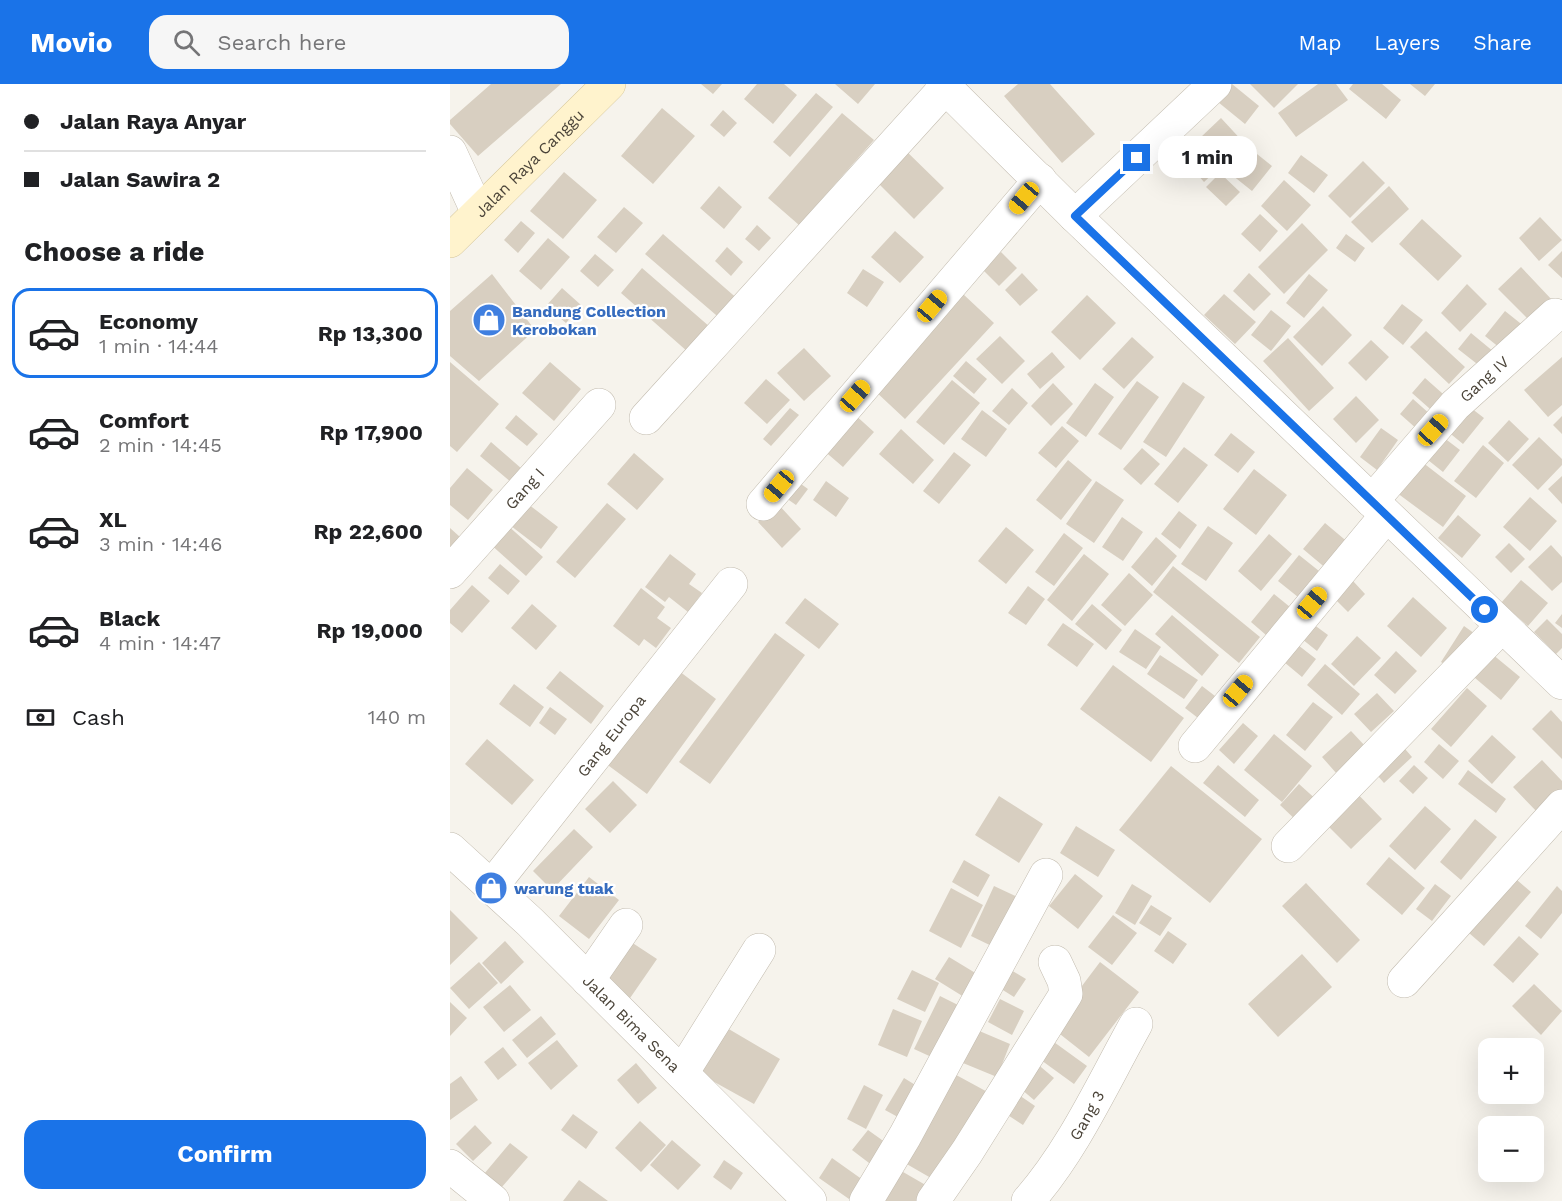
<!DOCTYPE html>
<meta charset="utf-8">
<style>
:root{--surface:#fff;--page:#f6f6f6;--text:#202124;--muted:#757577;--line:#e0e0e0;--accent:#1a73e8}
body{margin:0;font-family:"Work Sans",sans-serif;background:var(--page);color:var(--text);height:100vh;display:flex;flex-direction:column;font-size:22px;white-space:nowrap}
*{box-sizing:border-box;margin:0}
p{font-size:20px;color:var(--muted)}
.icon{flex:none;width:33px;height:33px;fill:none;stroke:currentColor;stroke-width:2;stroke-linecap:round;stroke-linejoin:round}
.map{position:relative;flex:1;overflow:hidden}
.panel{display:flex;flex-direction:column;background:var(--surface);width:450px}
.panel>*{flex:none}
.banner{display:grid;align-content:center;height:132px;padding:0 24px;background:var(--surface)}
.buttons{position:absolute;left:1028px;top:954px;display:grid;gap:12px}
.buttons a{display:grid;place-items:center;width:66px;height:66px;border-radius:12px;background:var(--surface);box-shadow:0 6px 24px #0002;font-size:30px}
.end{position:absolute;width:27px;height:27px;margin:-14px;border:8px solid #1a73e8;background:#fff;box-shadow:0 0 0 3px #fff}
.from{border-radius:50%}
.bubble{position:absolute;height:42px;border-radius:18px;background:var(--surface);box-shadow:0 6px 24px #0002;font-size:20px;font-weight:700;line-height:42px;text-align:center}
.car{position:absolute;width:18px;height:36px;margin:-18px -9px;border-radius:8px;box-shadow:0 0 4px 2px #0007;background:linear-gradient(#f5c518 24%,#345 0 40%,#f5c518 0 76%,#345 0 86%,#f5c518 0)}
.banner b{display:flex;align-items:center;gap:21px;height:57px;font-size:22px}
.banner b+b{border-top:2px solid var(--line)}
.banner i{width:15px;height:15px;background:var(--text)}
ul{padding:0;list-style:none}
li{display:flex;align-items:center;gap:18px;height:90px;margin:0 12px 9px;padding:0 12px;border:3px solid transparent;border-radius:18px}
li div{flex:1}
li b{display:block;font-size:22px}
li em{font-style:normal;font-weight:700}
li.selected{border-color:var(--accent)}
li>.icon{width:54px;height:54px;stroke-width:1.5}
h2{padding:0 24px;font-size:27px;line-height:72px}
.pay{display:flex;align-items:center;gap:15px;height:66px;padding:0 24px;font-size:22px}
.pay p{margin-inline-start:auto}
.cta{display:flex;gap:12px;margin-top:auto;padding:12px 24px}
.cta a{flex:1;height:69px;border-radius:18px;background:var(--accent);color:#fff;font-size:24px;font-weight:700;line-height:69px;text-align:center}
header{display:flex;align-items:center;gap:36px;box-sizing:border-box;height:84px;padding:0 30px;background:var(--accent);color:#fff}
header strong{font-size:28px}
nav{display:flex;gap:33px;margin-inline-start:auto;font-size:21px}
.search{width:420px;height:54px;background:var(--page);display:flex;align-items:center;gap:15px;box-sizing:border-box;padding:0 21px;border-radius:18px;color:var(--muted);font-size:22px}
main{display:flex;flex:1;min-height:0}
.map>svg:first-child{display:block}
.building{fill:#d8cfc1}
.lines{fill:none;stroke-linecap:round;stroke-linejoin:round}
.minor-casing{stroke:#c2bbae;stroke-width:34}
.tertiary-casing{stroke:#c2bbae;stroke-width:34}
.secondary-casing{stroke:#d6c79b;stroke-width:34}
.minor{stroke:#fff;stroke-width:33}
.tertiary{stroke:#fff;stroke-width:33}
.secondary{stroke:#fff3cd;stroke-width:33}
.route{stroke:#1a73e8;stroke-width:8}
.labels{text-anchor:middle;stroke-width:4.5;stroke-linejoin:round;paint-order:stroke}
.street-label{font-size:16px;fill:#4b4439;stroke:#fff}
.shop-label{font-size:16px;font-weight:bold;fill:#366cbe;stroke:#fff;text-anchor:start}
</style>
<header>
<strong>Movio</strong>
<div class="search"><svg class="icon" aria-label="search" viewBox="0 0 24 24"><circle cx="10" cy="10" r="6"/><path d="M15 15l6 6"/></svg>Search here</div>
<nav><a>Map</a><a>Layers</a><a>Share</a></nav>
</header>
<main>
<section class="panel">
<div class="banner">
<b><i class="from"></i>Jalan Raya Anyar</b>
<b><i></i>Jalan Sawira 2</b>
</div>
<h2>Choose a ride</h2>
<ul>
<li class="selected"><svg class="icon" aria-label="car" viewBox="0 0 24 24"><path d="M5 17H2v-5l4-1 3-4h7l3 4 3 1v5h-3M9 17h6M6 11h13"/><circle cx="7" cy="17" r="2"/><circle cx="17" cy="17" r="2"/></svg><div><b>Economy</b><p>1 min · 14:44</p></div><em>Rp 13,300</em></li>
<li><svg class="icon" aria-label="car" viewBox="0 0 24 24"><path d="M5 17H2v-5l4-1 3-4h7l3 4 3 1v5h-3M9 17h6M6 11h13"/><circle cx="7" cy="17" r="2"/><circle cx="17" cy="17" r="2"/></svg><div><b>Comfort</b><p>2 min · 14:45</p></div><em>Rp 17,900</em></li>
<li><svg class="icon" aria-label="car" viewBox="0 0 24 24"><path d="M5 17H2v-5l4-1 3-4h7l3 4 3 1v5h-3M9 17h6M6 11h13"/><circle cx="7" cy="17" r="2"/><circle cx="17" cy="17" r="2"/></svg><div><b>XL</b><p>3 min · 14:46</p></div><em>Rp 22,600</em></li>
<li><svg class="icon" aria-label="car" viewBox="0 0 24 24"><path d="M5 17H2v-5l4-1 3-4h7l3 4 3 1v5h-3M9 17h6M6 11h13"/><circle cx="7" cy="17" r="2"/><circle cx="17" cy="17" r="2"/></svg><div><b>Black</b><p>4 min · 14:47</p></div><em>Rp 19,000</em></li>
</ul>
<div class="pay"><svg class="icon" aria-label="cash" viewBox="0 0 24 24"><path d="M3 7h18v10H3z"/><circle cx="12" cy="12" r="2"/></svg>Cash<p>140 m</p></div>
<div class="cta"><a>Confirm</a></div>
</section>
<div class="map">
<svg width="1112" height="1117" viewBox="0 0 1112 1117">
<rect width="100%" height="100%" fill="#f6f3ec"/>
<path class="building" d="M41,0H111L28,72L0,40V36Z
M251,0H272L263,10Z
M307,0H334L347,11L323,40L294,15Z
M385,0H425L408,20Z
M568,0H600L645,50L612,79L554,12Z
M782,0L809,22L795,40L768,18Z
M800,0H848L824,24Z
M868,0H886L898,16L846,53L828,29Z
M903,0H932L951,16L936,35L899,5Z
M960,0H985L975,12Z
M366,9L383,23L340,73L323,58Z
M212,24L245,52L203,100L171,72Z
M273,26L287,39L274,53L260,41Z
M392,29L424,56L349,141L318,114Z
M771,34L795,60L754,98L731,72Z
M450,61L494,104L464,135L420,91Z
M797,62L822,82L802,107L777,87Z
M851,71L878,91L864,109L838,89Z
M913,77L935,99L900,134L878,112Z
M114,88L147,116L113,155L80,127Z
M770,89L790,108L776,122L756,103Z
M834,96L861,121L837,147L811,122Z
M269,102L292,123L274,145L250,124Z
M939,102L959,125L922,159L901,138Z
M174,123L193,139L166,169L147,153Z
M810,130L828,147L810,168L791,150Z
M1090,133L1112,156L1089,177L1069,154Z
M972,135L1012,172L988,197L949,160Z
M71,137L85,149L68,169L54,156Z
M852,139L878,166L834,210L808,183Z
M307,141L321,154L309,167L295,155Z
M445,147L474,173L450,199L421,173Z
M213,150L290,217L273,237L195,170Z
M896,150L915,164L905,178L886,164Z
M98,154L120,173L91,206L69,187Z
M277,163L293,178L281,192L265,177Z
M1112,167V194L1098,181Z
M551,168L567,184L549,202L533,186Z
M145,170L164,186L148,203L130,187Z
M1071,183L1103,217L1081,238L1048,205Z
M192,184L260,243L238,268L171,209Z
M413,185L434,198L417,223L397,209Z
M572,189L588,206L570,222L555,206Z
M799,189L821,210L804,227L783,207Z
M42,190L85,246L29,297L0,272V227Z
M859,190L878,206L854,234L836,219Z
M1017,200L1037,220L1010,248L991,229Z
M112,204L131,221L116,239L96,222Z
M513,210L544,239L455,335L424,306Z
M774,210L806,238L785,260L754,231Z
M637,211L666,239L630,276L601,248Z
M952,220L973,236L953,261L933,244Z
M873,222L902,251L872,282L843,253Z
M821,226L841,242L821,267L801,251Z
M1055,227L1075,243L1055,268L1035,252Z
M976,247L1015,283L999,300L960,263Z
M1021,249L1044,268L1031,283L1008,265Z
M550,252L575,277L552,300L526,275Z
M682,253L704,273L674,305L652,285Z
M838,254L884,304L859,327L813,277Z
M921,256L939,273L916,297L898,279Z
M354,264L381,292L354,317L327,289Z
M602,268L615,283L590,305L577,290Z
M1112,273V321L1098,333L1074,306Z
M516,277L537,295L524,310L503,292Z
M0,278L49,320L7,368L0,362Z
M100,278L131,305L104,337L72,309Z
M975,294L1001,317L988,332L962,309Z
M316,295L340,316L317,340L294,319Z
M502,296L530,319L494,361L466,338Z
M687,297L709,313L671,366L648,350Z
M733,298L755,313L716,373L693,358Z
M603,299L623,320L601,342L581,322Z
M645,299L664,313L636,353L616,339Z
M562,304L578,319L559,341L542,327Z
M906,312L929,336L906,359L883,335Z
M963,315L981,331L968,346L950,330Z
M1012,317L1034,334L1013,360L991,342Z
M340,324L349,331L321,362L313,355Z
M532,326L557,345L536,373L511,355Z
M403,329L424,348L393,383L372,365Z
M66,331L88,350L77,362L55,344Z
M1112,332V350L1103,341Z
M1059,336L1079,355L1058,378L1038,359Z
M612,342L629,357L606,384L588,369Z
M931,344L948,356L927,386L910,373Z
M451,345L484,376L463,400L429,370Z
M985,347L1010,366L993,388L968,368Z
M781,349L805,368L788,389L764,371Z
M1089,353L1112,375V381L1088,406L1062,381Z
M41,358L72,385L61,398L30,372Z
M1033,361L1054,379L1026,414L1004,397Z
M734,363L758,381L728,419L704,400Z
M692,364L710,380L691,401L673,385Z
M504,368L521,381L489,420L473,407Z
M184,369L214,395L187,426L157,400Z
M963,371L1016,412L993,443L939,403Z
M618,376L642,396L611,436L586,416Z
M17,384L43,406L18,436L0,421V404Z
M804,385L837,411L806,451L773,425Z
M1112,392V420L1098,405Z
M344,395L358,405L346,421L333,412Z
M376,397L399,414L386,433L363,416Z
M646,397L674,416L644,459L616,440Z
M1080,413L1107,437L1080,467L1053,443Z
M157,419L176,435L125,494L106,478Z
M327,419L351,445L332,464L308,438Z
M78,420L108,443L91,465L61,442Z
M729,427L747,441L730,465L711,450Z
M1008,431L1031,451L1012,474L988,454Z
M672,433L693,448L673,477L652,463Z
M875,439L900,460L878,486L853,465Z
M56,440L93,473L76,492L39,459Z
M758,442L783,459L756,497L731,480Z
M556,443L584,466L556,500L528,477Z
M0,444L10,453L0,465Z
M614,449L633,464L604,502L585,488Z
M819,450L842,470L811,507L788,487Z
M706,453L727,472L702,502L681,483Z
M1059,459L1075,475L1061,489L1045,473Z
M1101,461L1112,473V498L1102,507L1078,483Z
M220,470L246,490L239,500L252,509L238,528L219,513L215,518L195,503Z
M634,470L659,490L622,537L597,516Z
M849,471L869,487L848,513L828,497Z
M50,480L70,497L58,511L38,494Z
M723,482L810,553L789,579L703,508Z
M679,489L703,511L675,542L651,521Z
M1071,496L1098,519L1078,542L1051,519Z
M903,497L915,510L898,528L885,515Z
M22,501L40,517L12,549L0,539V526Z
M578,502L595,515L576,541L558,529Z
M191,504L215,523L207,534L221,544L206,564L194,555L189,562L163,542Z
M824,510L840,523L816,551L801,538Z
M963,513L997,544L971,573L937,542Z
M355,514L389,540L369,565L335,539Z
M82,520L107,542L86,566L61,544Z
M642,520L672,546L656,566L625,540Z
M1112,530V544L1105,539Z
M722,531L769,571L752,592L705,550Z
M1097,535L1112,550V564L1106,570L1084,548Z
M613,539L644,560L627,583L597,561Z
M863,540L878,551L867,567L852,555Z
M1014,542L1028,552L1006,587L991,578Z
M685,545L711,563L696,585L669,568Z
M325,549L355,571L260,700L229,678Z
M907,552L931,574L904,602L881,580Z
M848,561L866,575L852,593L834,578Z
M1036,565L1070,593L1051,616L1018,588Z
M946,567L967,587L945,610L924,591Z
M710,571L748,596L734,615L697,590Z
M875,580L910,610L892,631L857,601Z
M663,581L734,634L701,678L630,625Z
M225,584L266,615L197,710L155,679Z
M110,587L154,622L141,640L96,604Z
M64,600L94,623L80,643L49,620Z
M752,602L765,612L748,634L735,624Z
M1017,604L1037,622L1001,663L981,645Z
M927,609L944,627L921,648L904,630Z
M863,618L883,633L855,667L836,651Z
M100,623L117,635L105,651L89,639Z
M1101,626L1112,638V675L1082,645Z
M793,639L808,652L784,680L769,666Z
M901,647L916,663L887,690L872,673Z
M824,650L862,682L832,718L794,686Z
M1042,651L1066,673L1042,700L1018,677Z
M37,655L84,696L62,721L15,680Z
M949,658L962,673L934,699L921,684Z
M989,660L1009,677L993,695L974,678Z
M1092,676L1112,697V708L1089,730L1063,703Z
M768,681L809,716L795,733L753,699Z
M964,681L978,694L963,710L949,697Z
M721,682L812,755L760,819L669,746Z
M1018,686L1056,715L1046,729L1008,700Z
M163,697L187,721L160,749L135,725Z
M849,700L869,718L849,739L830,721Z
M899,701L932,735L901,765L868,732Z
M549,712L593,740L569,779L525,751Z
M975,722L1001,745L965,786L939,762Z
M1025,735L1047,753L1011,796L990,778Z
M626,742L665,766L648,793L610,769Z
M124,745L143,763L102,806L83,787Z
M939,773L975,804L952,831L916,800Z
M514,776L540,791L528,813L502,798Z
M625,790L653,812L628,845L599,822Z
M1060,790L1081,808L1034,862L1012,843Z
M139,793L169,816L139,855L109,832Z
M856,799L910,856L887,879L832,822Z
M682,800L702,812L685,841L665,829Z
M985,800L1001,812L982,837L966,825Z
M544,802L576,817L552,867L521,852Z
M1107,802L1112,807V829L1091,855L1075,842Z
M501,804L533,821L511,864L479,847Z
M701,821L722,834L710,852L689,839Z
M0,826L28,854L0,881Z
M663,831L687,849L662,881L638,863Z
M718,847L737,860L723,880L704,867Z
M1069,852L1089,870L1063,899L1043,881Z
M178,856L207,875L178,917L150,898Z
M55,857L74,878L51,900L32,879Z
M852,870L882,903L828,953L798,920Z
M499,873L527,890L514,913L485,895Z
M29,878L48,899L19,925L0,904Z
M650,878L689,908L639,973L601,943Z
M551,880L576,895L564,913L540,898Z
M462,886L489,899L475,928L447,915Z
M1084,900L1112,927L1091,951L1062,922Z
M60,901L81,926L54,948L33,923Z
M490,912L514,924L488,976L464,965Z
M550,915L574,927L562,951L538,938Z
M0,918L17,934L0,952Z
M443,925L472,937L457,973L428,961Z
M91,932L106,950L77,974L62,956Z
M277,944L330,975L304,1020L250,990Z
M527,946L560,960L547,993L513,979Z
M597,953L637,982L624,1000L584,971Z
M107,956L128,982L101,1006L78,979Z
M53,963L67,981L48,996L34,978Z
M585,978L604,994L584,1016L565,1000Z
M186,979L207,1004L188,1020L167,996Z
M497,986L543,1011L493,1101L448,1075Z
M11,992L28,1016L0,1036V1000Z
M454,994L475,1007L457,1038L435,1026Z
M414,1001L433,1011L416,1045L397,1035Z
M560,1005L585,1022L573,1041L547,1024Z
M123,1030L148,1048L136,1065L111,1046Z
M190,1037L216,1061L191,1088L165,1064Z
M25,1041L42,1059L23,1077L6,1060Z
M418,1046L439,1061L423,1082L402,1066Z
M222,1056L251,1081L228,1106L200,1081Z
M60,1059L78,1073L51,1104L34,1090Z
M382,1074L413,1096L399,1115L369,1094Z
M274,1076L293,1089L281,1106L263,1093Z
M441,1081L479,1103L470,1117H423Z
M129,1096L158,1117H113Z"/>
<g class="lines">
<defs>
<g id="minor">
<path d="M0,68L28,129"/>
<path d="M625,132L765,0"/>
<path d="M196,334L496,3"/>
<path id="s1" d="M922,417L1005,321L1105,231"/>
<path d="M313,420L590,96"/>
<path id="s2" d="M0,488L149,321"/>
<path d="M745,662L936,432"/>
<path d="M838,762L1052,542"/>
<path id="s3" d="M0,765L80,838L360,1117"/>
<path id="s4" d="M42,802L281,500"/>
<path d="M138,896L176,841"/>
<path d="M954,897L1112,722"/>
<path d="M232,989L309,866"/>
<path d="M0,1082L43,1117"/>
<path d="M416,1117L455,1052L596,791"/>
<path d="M483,1117L517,1068L616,910L614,897L605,878"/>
<path id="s5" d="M578,1117C623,1066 653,999 686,940"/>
</g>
<path id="tertiary" d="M492,0L625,132L1112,599"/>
<g id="secondary">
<path id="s6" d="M0,157L159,0"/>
</g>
</defs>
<use href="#minor" class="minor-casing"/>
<use href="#tertiary" class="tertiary-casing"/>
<use href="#secondary" class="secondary-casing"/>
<use href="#minor" class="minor"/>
<use href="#tertiary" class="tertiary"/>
<use href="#secondary" class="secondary"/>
</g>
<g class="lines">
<path class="route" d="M687,74L625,132L1035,526"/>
</g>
<defs>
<symbol id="shop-disc" viewBox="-11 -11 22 22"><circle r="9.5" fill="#3f7fe0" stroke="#fff"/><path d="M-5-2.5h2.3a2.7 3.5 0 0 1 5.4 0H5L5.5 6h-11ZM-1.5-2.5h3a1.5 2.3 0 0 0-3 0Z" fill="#fff"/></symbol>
</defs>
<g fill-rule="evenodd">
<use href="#shop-disc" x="20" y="217" width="38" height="38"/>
<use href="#shop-disc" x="22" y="785" width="38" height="38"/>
</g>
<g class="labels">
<g class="street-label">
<text dy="6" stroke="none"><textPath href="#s6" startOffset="111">Jalan Raya Canggu</textPath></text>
<text dy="6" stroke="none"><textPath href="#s1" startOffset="166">Gang IV</textPath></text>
<text dy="6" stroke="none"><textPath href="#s2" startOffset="112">Gang I</textPath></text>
<text dy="6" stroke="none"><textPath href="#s4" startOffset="192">Gang Europa</textPath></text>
<text dy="6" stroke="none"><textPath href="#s3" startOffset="252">Jalan Bima Sena</textPath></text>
<text dy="6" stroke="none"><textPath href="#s5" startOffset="104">Gang 3</textPath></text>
</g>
<g class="shop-label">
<text x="62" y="233">Bandung Collection<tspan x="62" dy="18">Kerobokan</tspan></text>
<text x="64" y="810">warung tuak</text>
</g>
</g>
</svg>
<div class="buttons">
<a>+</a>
<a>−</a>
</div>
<i class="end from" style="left:1035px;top:526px"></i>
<i class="end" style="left:687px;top:74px"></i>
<div class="bubble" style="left:708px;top:52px;width:99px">1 min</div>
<i class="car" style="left:574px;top:114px;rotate:220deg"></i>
<i class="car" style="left:482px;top:222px;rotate:40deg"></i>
<i class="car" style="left:405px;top:312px;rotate:41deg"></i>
<i class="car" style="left:983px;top:346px;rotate:42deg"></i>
<i class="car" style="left:329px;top:402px;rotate:220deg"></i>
<i class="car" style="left:862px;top:519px;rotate:40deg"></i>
<i class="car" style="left:788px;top:607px;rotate:40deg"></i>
</div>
</main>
